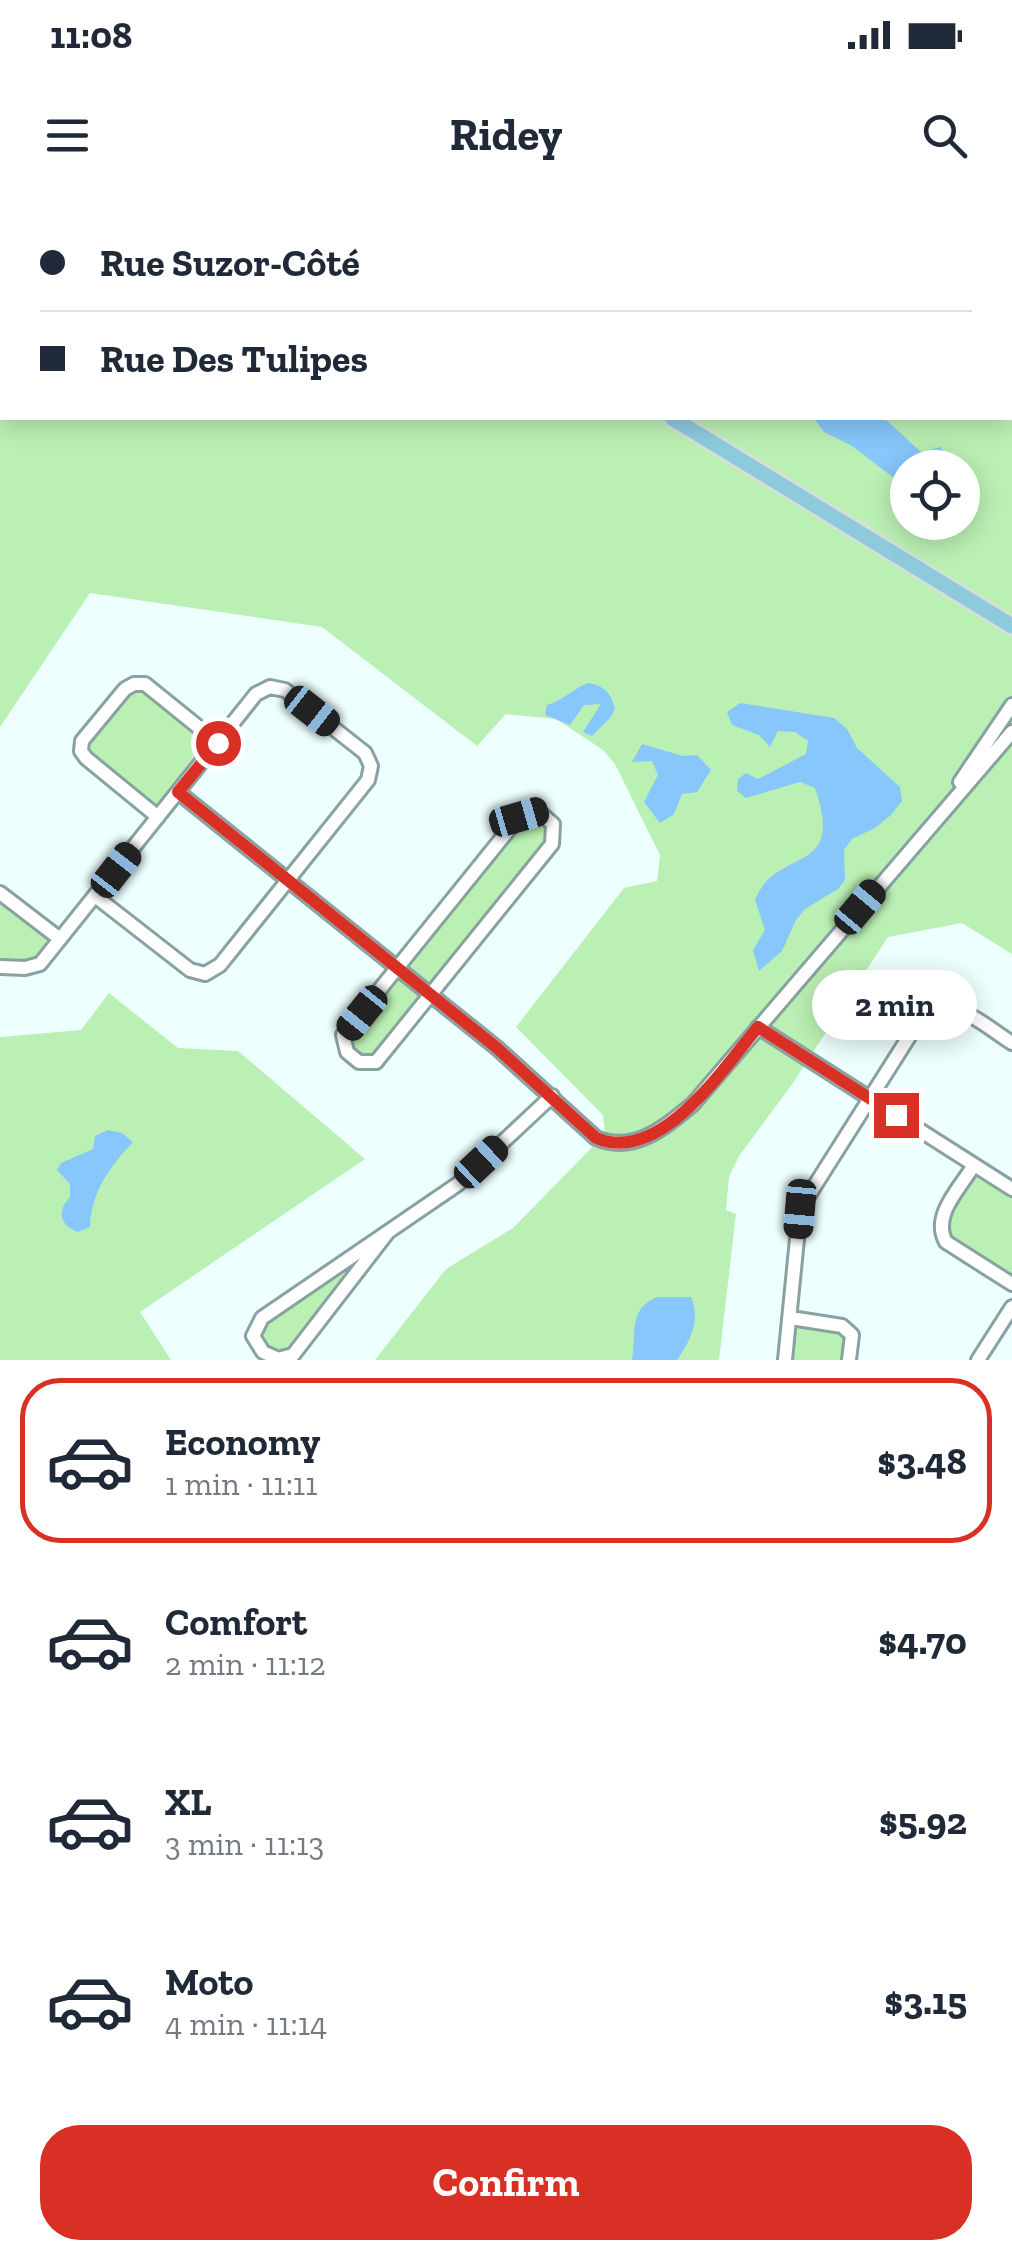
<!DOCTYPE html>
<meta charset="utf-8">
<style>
:root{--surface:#fff;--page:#f6f6f7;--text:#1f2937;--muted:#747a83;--line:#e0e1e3;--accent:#d93025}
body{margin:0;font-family:"Zilla Slab",serif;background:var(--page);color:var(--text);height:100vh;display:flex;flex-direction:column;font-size:38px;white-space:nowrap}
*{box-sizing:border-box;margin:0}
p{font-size:32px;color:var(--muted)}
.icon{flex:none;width:55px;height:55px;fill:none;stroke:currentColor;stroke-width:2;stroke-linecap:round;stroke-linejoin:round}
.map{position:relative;height:1160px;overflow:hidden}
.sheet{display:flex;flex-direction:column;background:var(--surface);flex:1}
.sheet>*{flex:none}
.top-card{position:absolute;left:0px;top:0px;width:1012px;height:220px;box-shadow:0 5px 25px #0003;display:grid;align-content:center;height:220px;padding:0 40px;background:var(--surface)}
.fabs{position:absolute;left:890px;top:250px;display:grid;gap:20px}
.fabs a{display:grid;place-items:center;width:90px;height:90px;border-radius:50%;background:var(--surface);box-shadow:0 5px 25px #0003;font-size:50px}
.end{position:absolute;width:45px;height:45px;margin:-22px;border:12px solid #d93025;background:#fff;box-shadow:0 0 0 5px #fff}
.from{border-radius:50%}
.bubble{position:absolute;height:70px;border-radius:35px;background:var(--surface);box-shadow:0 5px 25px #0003;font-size:32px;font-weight:800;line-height:70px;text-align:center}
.car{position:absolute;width:30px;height:60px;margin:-30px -15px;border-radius:12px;box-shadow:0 0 8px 2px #0007;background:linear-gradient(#222 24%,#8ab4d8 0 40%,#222 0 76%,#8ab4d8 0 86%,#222 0)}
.top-card b{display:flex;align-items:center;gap:35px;height:95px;font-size:38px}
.top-card b+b{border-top:2px solid var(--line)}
.top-card i{width:25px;height:25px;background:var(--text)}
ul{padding:18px 0 0;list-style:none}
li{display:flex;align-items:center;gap:30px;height:165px;margin:0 20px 15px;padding:0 20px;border:5px solid transparent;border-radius:40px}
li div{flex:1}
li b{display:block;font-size:38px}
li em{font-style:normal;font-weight:800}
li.active{border-color:var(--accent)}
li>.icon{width:90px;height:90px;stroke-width:1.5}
.primary-button{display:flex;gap:20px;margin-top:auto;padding:20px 40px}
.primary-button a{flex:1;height:115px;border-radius:40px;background:var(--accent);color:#fff;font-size:40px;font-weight:800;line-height:115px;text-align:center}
.status{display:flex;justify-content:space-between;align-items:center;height:70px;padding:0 50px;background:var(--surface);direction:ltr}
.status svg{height:28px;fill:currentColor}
header{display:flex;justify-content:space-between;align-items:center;height:130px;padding:0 40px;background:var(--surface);font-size:45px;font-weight:800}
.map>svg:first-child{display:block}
.green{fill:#bbf0b4;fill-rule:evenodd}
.water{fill:#87c7fb}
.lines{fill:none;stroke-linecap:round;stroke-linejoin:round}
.minor-casing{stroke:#87a2a1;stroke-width:18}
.major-casing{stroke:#dbdcdc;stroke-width:20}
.minor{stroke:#fff;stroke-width:12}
.major{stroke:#8dcbdc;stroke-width:15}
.route{stroke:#d93025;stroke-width:12}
</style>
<div class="status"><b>11:08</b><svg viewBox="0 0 49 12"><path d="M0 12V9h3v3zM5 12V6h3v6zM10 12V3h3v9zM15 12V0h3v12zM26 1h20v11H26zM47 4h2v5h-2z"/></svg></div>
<header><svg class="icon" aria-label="menu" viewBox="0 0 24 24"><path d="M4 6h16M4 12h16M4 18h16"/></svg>Ridey<svg class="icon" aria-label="search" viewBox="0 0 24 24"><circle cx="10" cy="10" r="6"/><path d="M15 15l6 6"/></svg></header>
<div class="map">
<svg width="1012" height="1160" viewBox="0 0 1012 1160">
<rect width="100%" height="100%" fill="#edfffe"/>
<path class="green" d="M29,0H1012V754L962,723L888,737L793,883L739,956L729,977L726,1010L736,1014L719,1160H375L446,1069L513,1028L605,934L603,915L516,827L624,688L657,681L660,655L615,564L603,550L556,519L506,514L477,546L322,427L90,393L0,527V41L2,38V218H1010V2H27ZM908,268H962V322H908Z
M134,484L218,543L158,617L86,558L82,541Z
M538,611L553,624L552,644L376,862H359L343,835L519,617Z
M0,693L60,739L40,764L0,767Z
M109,793L178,848L238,851L365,959L140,1112L171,1160H0V837L81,830Z
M974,965L1012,989V1084L940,1032Z
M388,1032L293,1155L278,1159L253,1136L262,1118Z
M797,1127L837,1132L847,1137L842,1160H793Z"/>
<path class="water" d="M814,218H884L922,253L940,247L956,267L908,268L907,288L852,246L824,232Z
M588,483C605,486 610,492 615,508L611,517L592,536L583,532L601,504L584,505L570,525L545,515L547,505C563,501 572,489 588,483Z
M740,503L834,518L847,529L857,548L900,587L902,601L891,615L875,628L852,639L844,650L845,680L838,689L805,709L796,720L782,751L759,771L753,750L765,730L755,700C777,645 846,678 815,588L800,582L746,598L737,591L738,579L746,573L758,579L806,554L808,541L795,532L778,531L770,547L759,535L732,525L727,512Z
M642,544L683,556L697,555L711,570L697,592L682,594L674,614L660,623L644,602L658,575L652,561L632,562Z
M108,930L122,933L133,942C110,966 91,993 90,1027L78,1032C59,1025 57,1011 70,997V984L57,970L61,963L93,949L95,936Z
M657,1097H691C701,1121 690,1141 677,1160H632C637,1133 627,1110 657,1097Z"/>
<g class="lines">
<defs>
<path id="minor" d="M960,582L1012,505
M178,592L497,848L596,938C634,954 664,928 693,904L1012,532
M538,611L553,624L552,644L376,862H359L347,852L343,835L519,617Z
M158,617L86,558L81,551L82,541L125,489L134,484H145L218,543
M0,693L60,739
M0,767L25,768L40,764L256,494L270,487L285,490L365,553L371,566L368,580L220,765L205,774L190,770L95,696
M758,827L1012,989
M974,965C960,988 931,1016 946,1042L1012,1084
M388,1032L293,1155L278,1159L263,1152L253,1136L262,1118L458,984L552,896
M791,1118L842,1126L852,1135L849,1160
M785,1160L800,1009L924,813C952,793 986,827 1012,843
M978,1160L1012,1107"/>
<path id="major" d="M318,0L323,2
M336,0L339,2
M672,218L1012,426"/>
</defs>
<use href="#minor" class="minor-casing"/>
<use href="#major" class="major-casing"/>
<use href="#minor" class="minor"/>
<use href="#major" class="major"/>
</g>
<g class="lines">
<path class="route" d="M218,543L178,592L497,848L596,938C660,965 722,870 758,827L896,915"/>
</g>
</svg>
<div class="fabs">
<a><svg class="icon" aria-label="locate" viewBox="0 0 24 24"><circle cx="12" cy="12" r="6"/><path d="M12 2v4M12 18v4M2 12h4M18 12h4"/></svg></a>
</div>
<i class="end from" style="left:218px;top:543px"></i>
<i class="end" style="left:896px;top:915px"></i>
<div class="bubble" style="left:812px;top:770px;width:165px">2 min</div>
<i class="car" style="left:312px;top:511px;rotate:128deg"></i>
<i class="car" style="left:519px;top:617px;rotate:74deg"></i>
<i class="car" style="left:116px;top:670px;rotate:38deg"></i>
<i class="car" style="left:860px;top:707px;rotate:40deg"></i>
<i class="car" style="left:362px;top:813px;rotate:219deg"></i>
<i class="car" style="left:481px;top:962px;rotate:47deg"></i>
<i class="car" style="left:800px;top:1009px;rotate:185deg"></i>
<div class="top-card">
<b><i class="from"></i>Rue Suzor-Côté</b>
<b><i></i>Rue Des Tulipes</b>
</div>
</div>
<section class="sheet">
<ul>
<li class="active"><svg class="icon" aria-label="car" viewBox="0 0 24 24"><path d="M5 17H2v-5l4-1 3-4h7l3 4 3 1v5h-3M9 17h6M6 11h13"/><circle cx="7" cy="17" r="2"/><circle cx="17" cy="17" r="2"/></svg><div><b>Economy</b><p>1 min · 11:11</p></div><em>$3.48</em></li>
<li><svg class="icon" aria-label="car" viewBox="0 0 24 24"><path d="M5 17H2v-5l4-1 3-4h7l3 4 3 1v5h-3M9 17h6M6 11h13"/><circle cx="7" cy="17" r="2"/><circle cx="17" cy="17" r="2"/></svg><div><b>Comfort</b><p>2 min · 11:12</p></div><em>$4.70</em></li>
<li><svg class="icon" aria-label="car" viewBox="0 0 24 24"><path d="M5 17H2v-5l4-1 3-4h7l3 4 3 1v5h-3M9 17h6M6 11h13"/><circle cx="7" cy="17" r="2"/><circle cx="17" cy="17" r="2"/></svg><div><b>XL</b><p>3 min · 11:13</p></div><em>$5.92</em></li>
<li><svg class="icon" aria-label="car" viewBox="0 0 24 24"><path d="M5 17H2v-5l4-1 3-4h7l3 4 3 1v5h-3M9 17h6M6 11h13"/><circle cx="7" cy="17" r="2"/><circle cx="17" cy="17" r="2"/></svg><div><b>Moto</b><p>4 min · 11:14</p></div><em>$3.15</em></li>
</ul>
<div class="primary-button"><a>Confirm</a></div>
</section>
